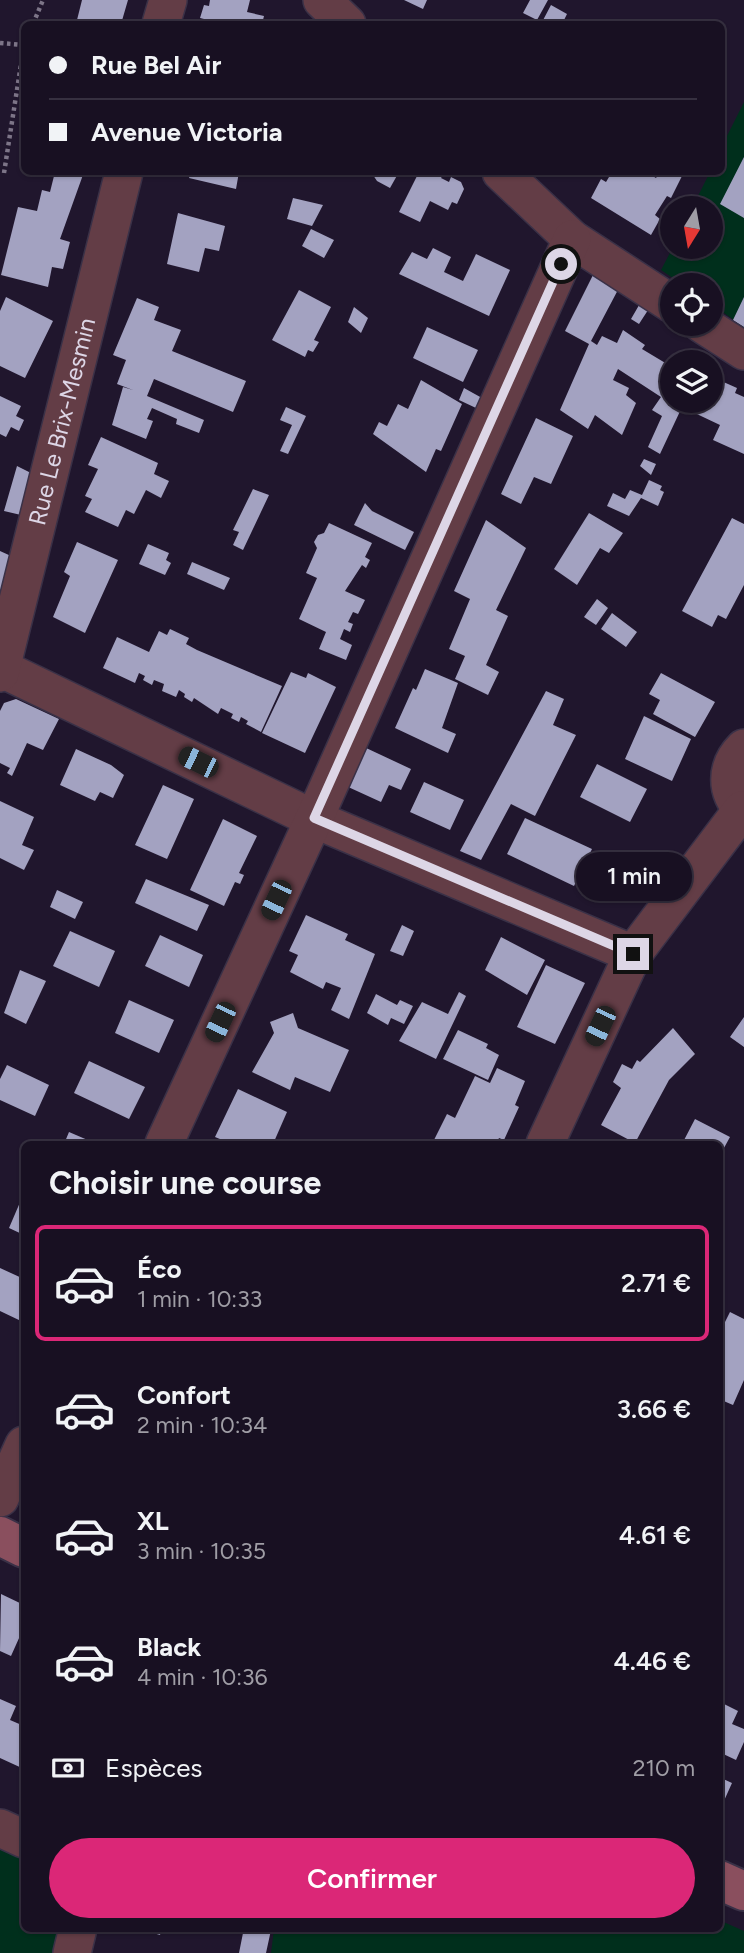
<!DOCTYPE html>
<html lang="fr">
<meta charset="utf-8">
<style>
:root{--surface:#181022;--page:#251e2f;--text:#f1f3f6;--muted:#9f9da5;--line:#363040;--accent:#db2777}
body{margin:0;font-family:Figtree,sans-serif;background:var(--page);color:var(--text);height:100vh;display:flex;flex-direction:column;font-size:26px;white-space:nowrap}
*{box-sizing:border-box;margin:0}
p{font-size:23px;color:var(--muted)}
.icon{flex:none;width:38px;height:38px;fill:none;stroke:currentColor;stroke-width:2;stroke-linecap:round;stroke-linejoin:round}
.map{position:relative;flex:1;overflow:hidden}
.side{position:absolute;left:21px;top:1141px;width:702px;height:791px;display:flex;flex-direction:column;background:var(--surface);border-radius:10px;box-shadow:0 2px 5px #0004,0 0 0 2px var(--line)}
.side>*{flex:none}
.guide{position:absolute;left:21px;top:21px;width:704px;height:154px;border-radius:10px;box-shadow:0 2px 5px #0004,0 0 0 2px var(--line);display:grid;align-content:center;height:154px;padding:0 28px;background:var(--surface)}
.needle{width:46px;rotate:191deg}
.buttons{position:absolute;left:660px;top:196px;display:grid;gap:14px}
.buttons a{display:grid;place-items:center;width:63px;height:63px;border-radius:50%;background:var(--surface);box-shadow:0 2px 5px #0004,0 0 0 2px var(--line);font-size:35px}
.end{position:absolute;width:32px;height:32px;margin:-16px;border:9px solid #ddd6e6;background:#111;box-shadow:0 0 0 4px #111}
.from{border-radius:50%}
.bubble{position:absolute;height:49px;border-radius:24px;background:var(--surface);box-shadow:0 2px 5px #0004,0 0 0 2px var(--line);font-size:23px;font-weight:600;line-height:49px;text-align:center}
.car{position:absolute;width:21px;height:42px;margin:-21px -10px;border-radius:9px;box-shadow:0 0 5px 2px #0007;background:linear-gradient(#222 24%,#8ab4d8 0 40%,#222 0 76%,#8ab4d8 0 86%,#222 0)}
.guide b{display:flex;align-items:center;gap:24px;height:66px;font-size:26px}
.guide b+b{border-top:2px solid var(--line)}
.guide i{width:18px;height:18px;background:var(--text)}
ul{padding:0;list-style:none}
li{display:flex;align-items:center;gap:21px;height:116px;margin:0 14px 10px;padding:0 14px;border:4px solid transparent;border-radius:10px}
li div{flex:1}
li b{display:block;font-size:26px}
li em{font-style:normal;font-weight:600}
li.active{border-color:var(--accent)}
li>.icon{width:63px;height:63px;stroke-width:1.5}
h2{padding:0 28px;font-size:32px;line-height:84px}
.pay{display:flex;align-items:center;gap:18px;height:77px;padding:0 28px;font-size:26px}
.pay p{margin-inline-start:auto}
.cta{display:flex;gap:14px;margin-top:auto;padding:14px 28px}
.cta a{flex:1;height:80px;border-radius:42px;background:var(--accent);color:#fff;font-size:28px;font-weight:600;line-height:80px;text-align:center}
.map>svg:first-child{display:block}
.green{fill:#002f1c}
.building{fill:#a3a2c1}
.lines{fill:none;stroke-linecap:round;stroke-linejoin:round}
.street-casing{stroke:#3a3147;stroke-width:40}
.secondary-casing{stroke:#3a3147;stroke-width:42}
.path{stroke:#7d7588;stroke-width:4.5;stroke-dasharray:3.5 3.5;stroke-linecap:butt}
.street{stroke:#633d46;stroke-width:37}
.secondary{stroke:#8a4f5e;stroke-width:38}
.route{stroke:#ddd6e6;stroke-width:9}
.labels{text-anchor:middle;stroke-width:7;stroke-linejoin:round;paint-order:stroke}
.street-label{font-size:24px;fill:#ddd6e6;stroke:#170d23}
</style>
<div class="map">
<svg width="744" height="1953" viewBox="0 0 744 1953">
<rect width="100%" height="100%" fill="#20162d"/>
<path class="green" d="M744,102V327L711,304L710,285H683L661,270L673,247H710V208H692L710,172H721V148Z
M0,1842L24,1853V1928L66,1929L61,1953H0Z
M719,1920L744,1931V1953H271L274,1929L719,1928Z"/>
<path class="building" d="M82,0H128L121,24H76Z
M210,0H250L247,12L264,16L262,24H203L204,19L200,18L204,5L209,6Z
M404,0H427L423,9Z
M530,0H548L537,20L523,13Z
M551,5L567,14L562,24H541Z
M744,157V218L720,204Z
M55,172H84L60,239L70,242L63,269L52,267L48,287L1,275L18,207L37,211L42,190L50,192Z
M191,172H239L236,189L189,178Z
M371,172H399L390,188L377,181Z
M419,172H445L441,178L449,182L451,177L461,182L464,189L457,204L452,202L448,210L430,201L420,222L399,212Z
M612,172H646L656,178L660,172L674,175L676,172H684L671,198L667,196L655,215L660,219L651,235L591,198L601,179L606,182Z
M293,198L323,205L312,226L287,219Z
M178,213L225,226L219,251L205,248L199,272L167,264Z
M311,229L334,240L324,258L302,246Z
M433,248L451,257L444,272L463,281L476,254L510,270L489,316L399,274L412,252L427,259Z
M594,273L620,286L591,341L597,345L602,336L617,343L623,330L645,345L642,349L672,367V401H710V376L737,388L735,393L744,397V454L713,440L720,425L682,407L660,454L648,447L662,416L652,410L661,397L618,369L613,380L629,388L626,395L636,403L622,435L595,415L588,429L560,410L589,344L565,331Z
M299,290L331,307L314,340L319,342L313,352L308,350L305,357L272,340Z
M6,297L53,321L25,378L0,366V311Z
M744,297V327L733,320Z
M137,298L159,307L154,320L181,330L172,351L246,381L233,412L154,379L147,396L204,420L199,433L176,424L177,419L152,408L147,419L153,421L146,439L112,425L123,387L133,390L117,384L126,360L113,355Z
M642,300L650,307L639,324L631,319Z
M354,307L368,318L361,333L348,322Z
M427,327L478,350L463,382L413,358Z
M687,349L703,360L702,362H679Z
M421,380L462,404L441,451L436,449L426,472L373,434L379,422L387,426L398,404L408,409Z
M464,388L482,398L476,408L459,400Z
M0,396L21,406L16,416L24,420L19,431L11,427L6,437L0,434Z
M286,407L306,416L288,454L280,451L292,425L280,420Z
M536,418L573,436L551,484L534,477L521,504L501,494Z
M101,437L158,463L154,474L169,481L161,498L146,490L134,514L126,510L118,527L85,512L92,499L85,496L98,469L88,465Z
M644,459L656,464L651,475L640,466Z
M17,466L31,473L21,515L4,511Z
M649,480L662,486L660,490L664,492L658,506L641,498L629,516L607,506L613,493L625,499L630,490L642,495Z
M253,489L269,495L243,550L233,545L239,532L233,530Z
M365,503L372,511L414,532L405,550L354,525Z
M589,513L623,533L609,553L600,548L577,585L554,569Z
M732,518L744,524V585L726,619L718,615L712,627L682,611Z
M486,520L526,548L496,610L508,616L486,665L499,672L488,695L455,679L465,656L449,649L470,599L454,591Z
M329,523L372,543L365,557L370,560L366,568L362,565L345,591L365,600L358,614L353,612L348,622L353,624L350,632L344,629L340,639L352,645L346,660L319,649L326,632L299,619L317,578L306,573L317,548L314,542L318,535L324,533Z
M77,542L118,560L85,633L53,617L70,576L64,572Z
M148,544L169,553L166,560L171,563L165,575L139,564Z
M0,551L11,556L1,594H0Z
M192,562L230,578L224,590L187,574Z
M597,599L608,608L596,625L584,617Z
M612,613L637,632L626,647L601,629Z
M170,629L189,638L186,644L197,650L282,686L261,732L246,724L248,721L241,717L239,722L231,718L233,714L221,708L218,714L194,698L192,702L184,697L185,694L179,690L176,697L162,691L164,684L154,680L152,685L143,680L145,676L139,673L135,683L103,668L117,637L149,652L159,631L167,635Z
M425,669L458,683L442,728L456,734L448,753L395,728L413,688L416,690Z
M291,672L306,678L308,673L336,687L305,753L262,733Z
M661,673L715,702L695,737L653,714L660,700L649,694Z
M546,691L564,699L553,725L576,735L535,816L511,804L481,860L460,851Z
M16,699L59,719L43,750L27,743L12,776L7,773L10,768L0,763V711L4,703Z
M644,716L691,739L672,781L625,759Z
M364,747L411,769L401,790L389,785L381,802L346,786Z
M76,749L111,765L124,775L113,798L100,792L95,801L60,785Z
M597,764L647,789L630,822L580,797Z
M424,782L464,800L450,830L410,812Z
M163,785L194,799L167,859L135,845Z
M0,801L34,817L22,845L34,850L24,870L0,858Z
M525,818L592,849L574,886L507,854Z
M223,819L257,836L239,873L244,875L240,884L235,882L224,906L190,890Z
M146,879L209,905L197,931L135,903Z
M57,890L83,902L75,919L50,907Z
M306,915L348,934L345,940L375,954L349,1019L331,1010L341,988L326,982L323,989L290,972L298,955L289,951Z
M402,925L414,931L403,956L390,951Z
M70,931L115,951L99,987L53,966Z
M160,935L203,955L189,987L145,966Z
M501,937L545,960L527,995L485,970Z
M546,965L585,983L555,1044L517,1027Z
M20,970L46,981L26,1024L4,1013Z
M459,992L466,996L436,1059L399,1041L422,1002L448,1014Z
M376,994L397,1005L400,1000L413,1006L404,1024L391,1018L388,1025L367,1013Z
M129,1000L174,1020L159,1053L115,1033Z
M293,1013L298,1028L349,1050L330,1092L295,1077L290,1090L252,1072L274,1033L270,1022Z
M744,1017V1047L730,1037Z
M673,1028L695,1054L669,1080L635,1143L601,1125L621,1088L613,1082L622,1064L632,1069L637,1060L640,1062Z
M458,1030L488,1044L486,1048L499,1055L488,1080L443,1059Z
M89,1061L145,1087L129,1119L74,1093Z
M7,1065L49,1085L35,1116L0,1100V1079Z
M497,1068L525,1081L515,1105L519,1107L504,1140L499,1138L496,1144H432L447,1114L455,1118L475,1076L490,1083Z
M238,1089L287,1112L273,1144H232L215,1137Z
M695,1119L730,1137L719,1157V1144H682Z
M69,1132L97,1144H64Z
M24,1193V1235L9,1228Z
M0,1268L24,1279V1314L21,1321L0,1311Z
M730,1312L744,1319V1380L733,1405L719,1399V1334Z
M1,1594L24,1605V1627L11,1656L0,1651Z
M0,1699L16,1706L10,1720L24,1726V1769L0,1758Z
M722,1703L738,1711L732,1724L744,1729V1742L736,1760L719,1752Z
M719,1777L732,1783L723,1803L719,1802Z
M136,1928H162L160,1935Z
M244,1928L271,1930L266,1953H239Z"/>
<g class="lines">
<defs>
<g id="street">
<path d="M322,0L347,24"/>
<path d="M161,24L168,0"/>
<path d="M501,172L572,239L672,304"/>
<path d="M702,324L744,351"/>
<path d="M0,668L314,819L633,954"/>
<path id="s1" d="M0,673L124,172"/>
<path d="M744,748C725,767 725,792 744,811"/>
<path d="M164,1144L314,819L572,239"/>
<path d="M545,1144L633,954L742,810"/>
<path d="M0,1498L24,1445"/>
<path d="M0,1828L24,1839"/>
<path d="M72,1953L78,1928"/>
</g>
<path id="secondary" d="M0,1536L24,1548
M719,1880L744,1891"/>
</defs>
<use href="#street" class="street-casing"/>
<use href="#secondary" class="secondary-casing"/>
<path class="path" d="M33,24L43,0
M0,43L24,45
M4,173L24,45"/>
<use href="#street" class="street"/>
<use href="#secondary" class="secondary"/>
</g>
<g class="lines">
<path class="route" d="M561,264L314,818L633,954"/>
</g>
<g class="labels">
<g class="street-label">
<text dy="8" stroke="none"><textPath href="#s1" startOffset="259">Rue Le Brix-Mesmin</textPath></text>
</g>
</g>
</svg>
<div class="buttons">
<a><svg class="needle" viewBox="-14 -14 28 28"><path d="M0-13l5 13h-10z" fill="#e53935"/><path d="M0 13l5-13h-10z" fill="#9f9da5"/></svg></a>
<a><svg class="icon" aria-label="locate" viewBox="0 0 24 24"><circle cx="12" cy="12" r="6"/><path d="M12 2v4M12 18v4M2 12h4M18 12h4"/></svg></a>
<a><svg class="icon" aria-label="layers" viewBox="0 0 24 24"><path d="M12 4l9 5-9 5-9-5zM3 14l9 5 9-5"/></svg></a>
</div>
<i class="end from" style="left:561px;top:264px"></i>
<i class="end" style="left:633px;top:954px"></i>
<div class="bubble" style="left:576px;top:852px;width:116px">1 min</div>
<i class="car" style="left:198px;top:762px;rotate:296deg"></i>
<i class="car" style="left:276px;top:900px;rotate:205deg"></i>
<i class="car" style="left:220px;top:1022px;rotate:205deg"></i>
<i class="car" style="left:600px;top:1026px;rotate:205deg"></i>
<div class="guide">
<b><i class="from"></i>Rue Bel Air</b>
<b><i></i>Avenue Victoria</b>
</div>
<section class="side">
<h2>Choisir une course</h2>
<ul>
<li class="active"><svg class="icon" aria-label="car" viewBox="0 0 24 24"><path d="M5 17H2v-5l4-1 3-4h7l3 4 3 1v5h-3M9 17h6M6 11h13"/><circle cx="7" cy="17" r="2"/><circle cx="17" cy="17" r="2"/></svg><div><b>Éco</b><p>1 min · 10:33</p></div><em>2.71 €</em></li>
<li><svg class="icon" aria-label="car" viewBox="0 0 24 24"><path d="M5 17H2v-5l4-1 3-4h7l3 4 3 1v5h-3M9 17h6M6 11h13"/><circle cx="7" cy="17" r="2"/><circle cx="17" cy="17" r="2"/></svg><div><b>Confort</b><p>2 min · 10:34</p></div><em>3.66 €</em></li>
<li><svg class="icon" aria-label="car" viewBox="0 0 24 24"><path d="M5 17H2v-5l4-1 3-4h7l3 4 3 1v5h-3M9 17h6M6 11h13"/><circle cx="7" cy="17" r="2"/><circle cx="17" cy="17" r="2"/></svg><div><b>XL</b><p>3 min · 10:35</p></div><em>4.61 €</em></li>
<li><svg class="icon" aria-label="car" viewBox="0 0 24 24"><path d="M5 17H2v-5l4-1 3-4h7l3 4 3 1v5h-3M9 17h6M6 11h13"/><circle cx="7" cy="17" r="2"/><circle cx="17" cy="17" r="2"/></svg><div><b>Black</b><p>4 min · 10:36</p></div><em>4.46 €</em></li>
</ul>
<div class="pay"><svg class="icon" aria-label="cash" viewBox="0 0 24 24"><path d="M3 7h18v10H3z"/><circle cx="12" cy="12" r="2"/></svg>Espèces<p>210 m</p></div>
<div class="cta"><a>Confirmer</a></div>
</section>
</div>
